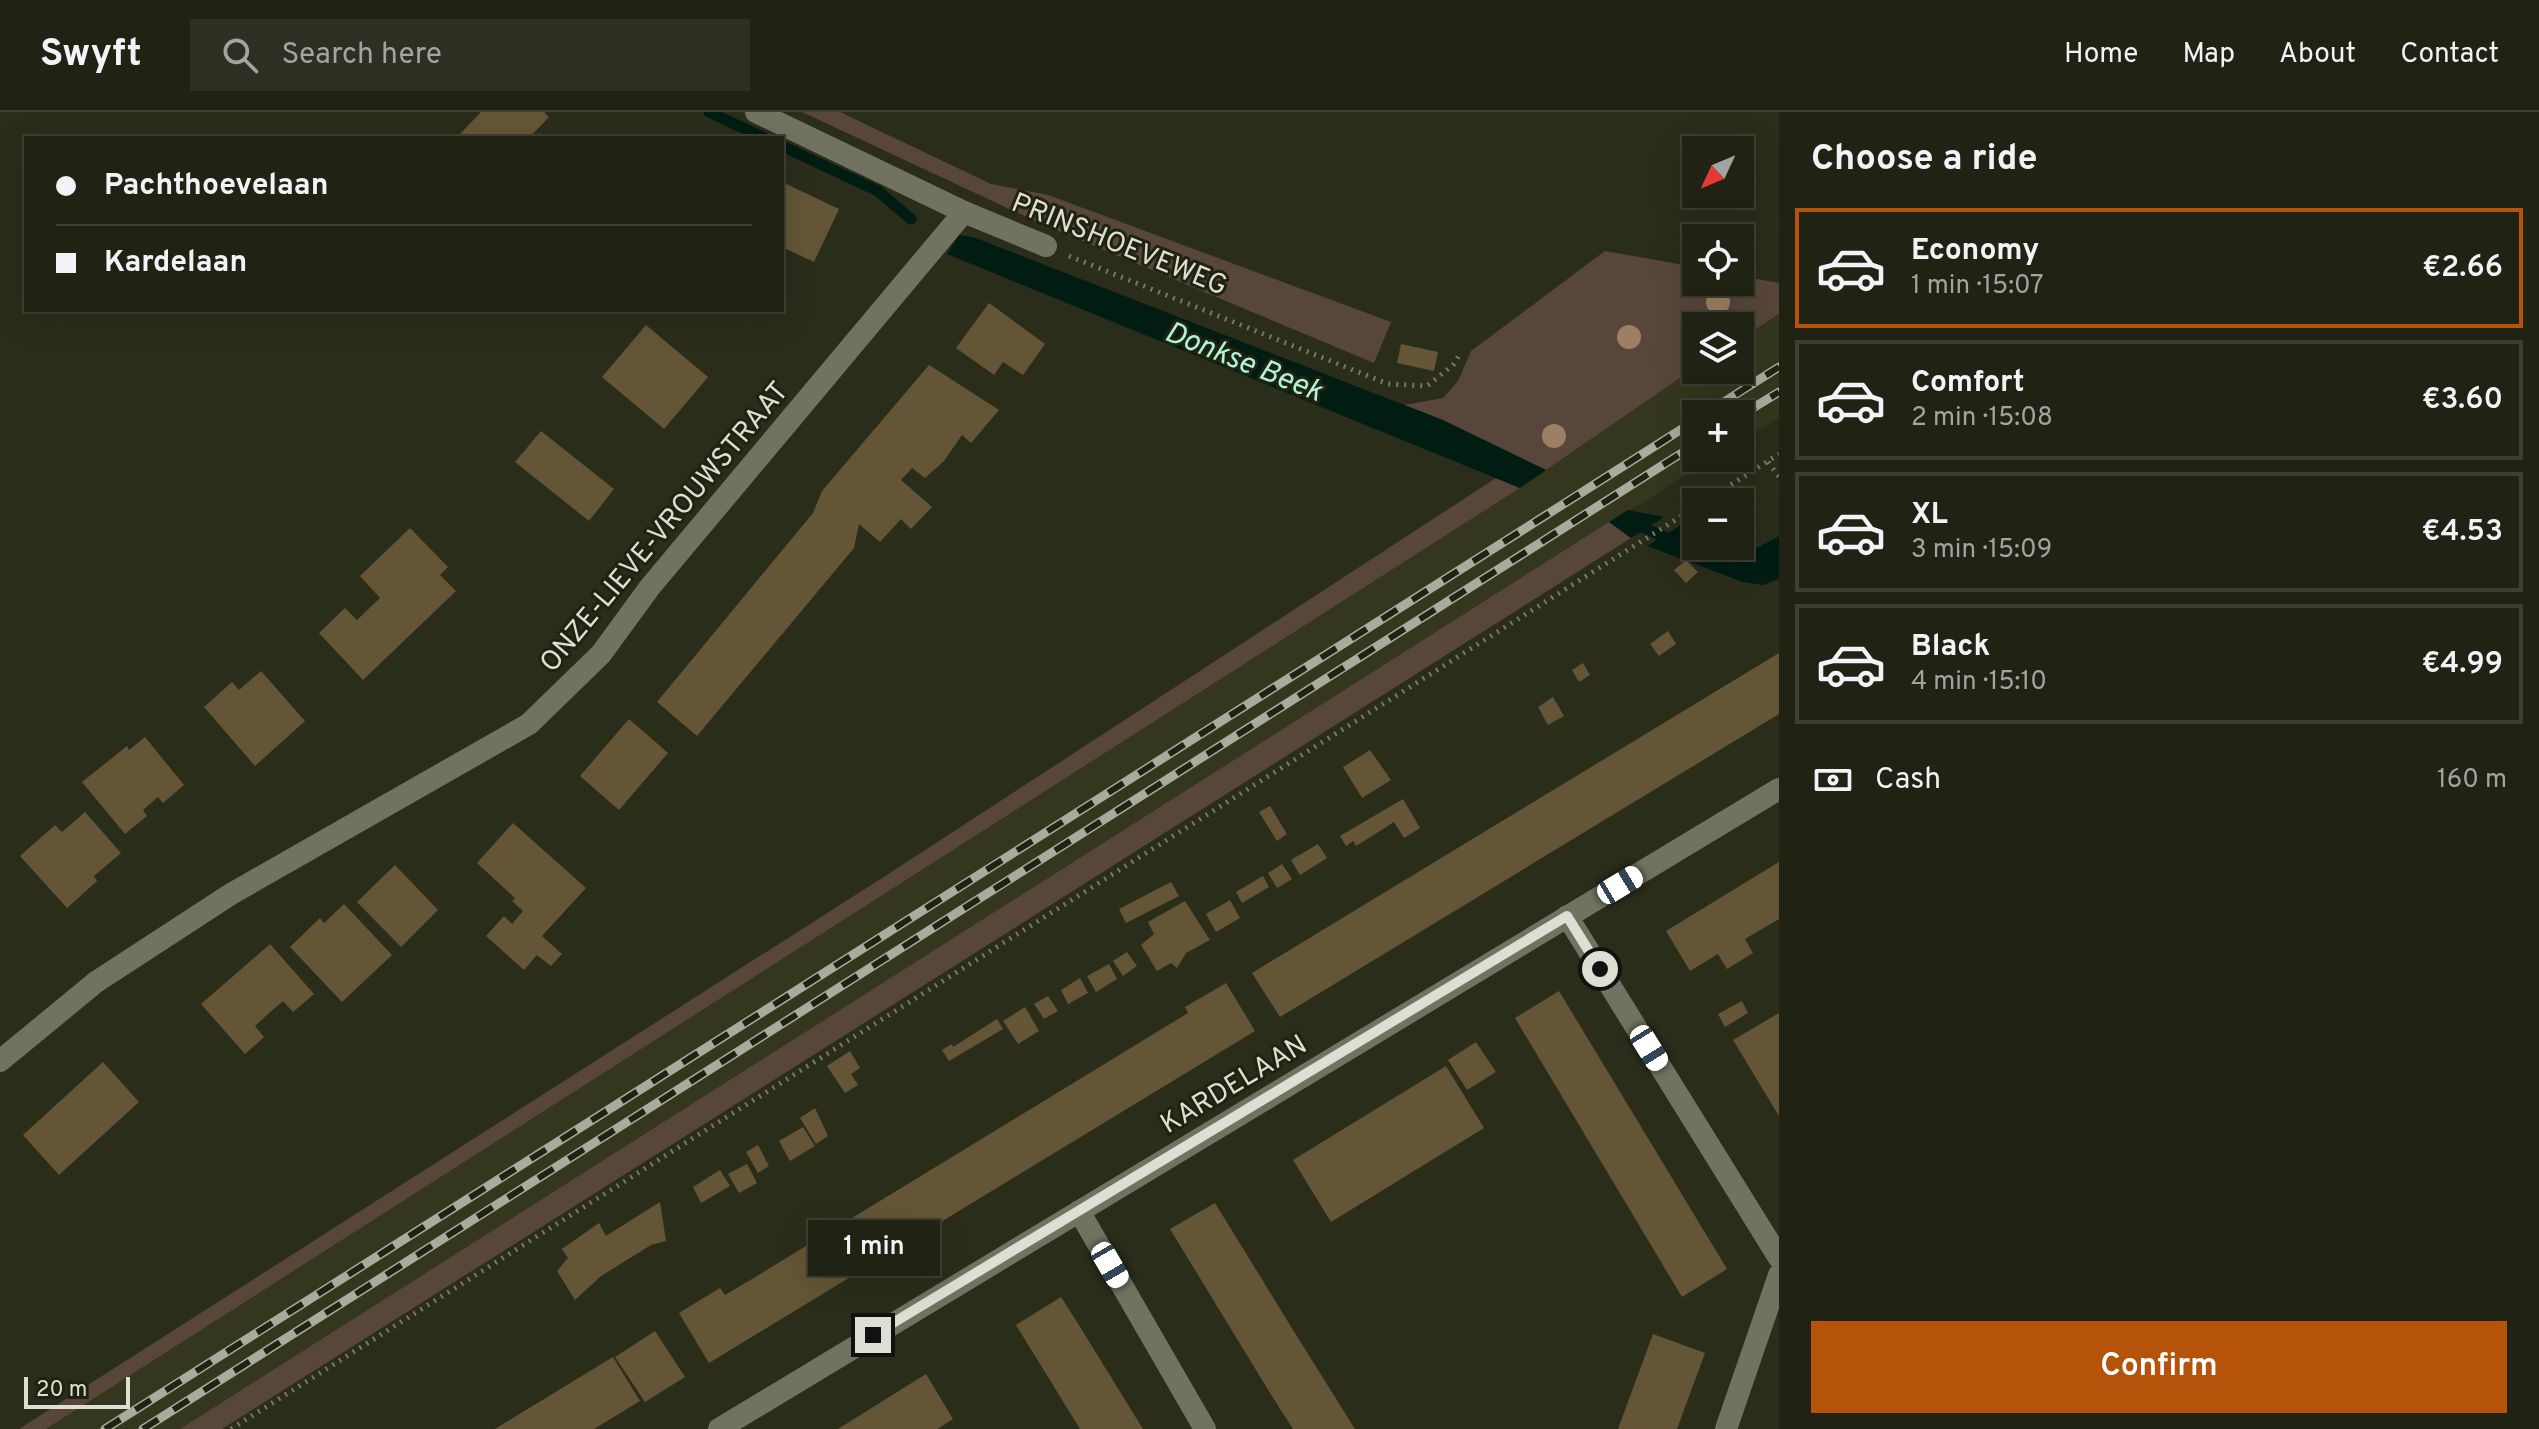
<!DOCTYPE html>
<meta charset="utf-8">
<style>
:root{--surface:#202214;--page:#2d2f22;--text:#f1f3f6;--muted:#a2a4a0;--line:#3d3f34;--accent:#b45309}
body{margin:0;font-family:Overpass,sans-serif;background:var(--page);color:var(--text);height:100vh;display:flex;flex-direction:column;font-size:30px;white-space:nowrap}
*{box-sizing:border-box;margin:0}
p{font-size:26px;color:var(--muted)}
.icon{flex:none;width:44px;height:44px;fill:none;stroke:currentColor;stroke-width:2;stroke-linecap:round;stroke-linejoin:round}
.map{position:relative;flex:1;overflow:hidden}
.panel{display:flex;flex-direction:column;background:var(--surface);width:760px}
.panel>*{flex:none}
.top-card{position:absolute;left:24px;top:24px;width:760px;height:176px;border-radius:0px;box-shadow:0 8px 32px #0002,0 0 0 2px var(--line);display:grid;align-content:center;height:176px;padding:0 32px;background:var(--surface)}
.needle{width:52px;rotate:226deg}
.fabs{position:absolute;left:1682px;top:24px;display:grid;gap:16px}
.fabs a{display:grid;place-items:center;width:72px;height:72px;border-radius:0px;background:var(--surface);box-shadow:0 8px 32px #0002,0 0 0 2px var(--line);font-size:40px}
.scale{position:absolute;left:24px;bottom:20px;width:106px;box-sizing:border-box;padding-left:8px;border:4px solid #dedfd4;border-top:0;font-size:22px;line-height:28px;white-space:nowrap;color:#dedfd4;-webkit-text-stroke:6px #212312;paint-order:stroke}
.end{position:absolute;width:36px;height:36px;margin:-18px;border:10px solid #dedfd4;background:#111;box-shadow:0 0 0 4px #111}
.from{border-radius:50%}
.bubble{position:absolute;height:56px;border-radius:0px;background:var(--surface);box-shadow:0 8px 32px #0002,0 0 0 2px var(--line);font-size:26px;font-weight:600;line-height:56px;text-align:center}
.car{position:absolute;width:24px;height:48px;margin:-24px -12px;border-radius:10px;box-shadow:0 0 6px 2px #0007;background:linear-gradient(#fff 24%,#345 0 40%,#fff 0 76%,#345 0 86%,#fff 0)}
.top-card b{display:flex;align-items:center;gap:28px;height:76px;font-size:30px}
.top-card b+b{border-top:2px solid var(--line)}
.top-card i{width:20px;height:20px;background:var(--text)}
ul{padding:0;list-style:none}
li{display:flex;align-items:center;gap:24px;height:120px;margin:0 16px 12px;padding:0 16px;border:4px solid var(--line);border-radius:0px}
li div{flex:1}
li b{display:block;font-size:30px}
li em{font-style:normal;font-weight:600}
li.selected{border-color:var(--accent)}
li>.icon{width:72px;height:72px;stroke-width:1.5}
h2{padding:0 32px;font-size:36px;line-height:96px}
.pay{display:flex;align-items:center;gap:20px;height:88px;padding:0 32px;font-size:30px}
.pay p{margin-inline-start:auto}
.action{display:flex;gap:16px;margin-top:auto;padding:16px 32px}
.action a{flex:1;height:92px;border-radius:0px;background:var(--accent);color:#fff;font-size:32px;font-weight:600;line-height:92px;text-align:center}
header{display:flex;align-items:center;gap:48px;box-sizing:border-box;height:112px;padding:0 40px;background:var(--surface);border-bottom:2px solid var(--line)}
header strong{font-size:38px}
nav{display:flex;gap:44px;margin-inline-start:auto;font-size:28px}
.search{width:560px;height:72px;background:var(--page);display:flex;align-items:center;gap:20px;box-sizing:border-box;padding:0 28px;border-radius:0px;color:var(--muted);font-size:30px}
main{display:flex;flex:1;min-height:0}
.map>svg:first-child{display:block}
.built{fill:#34361d}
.green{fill:#58463a}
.water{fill:#011c13}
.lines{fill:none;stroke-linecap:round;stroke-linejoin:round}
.stream{stroke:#011c13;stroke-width:11}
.building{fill:#645536}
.path{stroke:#767869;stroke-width:5;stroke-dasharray:2 6;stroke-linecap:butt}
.minor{stroke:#717360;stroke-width:22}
.rail-casing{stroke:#aaab9e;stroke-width:9}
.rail{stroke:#212312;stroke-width:6;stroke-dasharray:18;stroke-linecap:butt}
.tree{fill:#9d8064}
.route{stroke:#dedfd4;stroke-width:10}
.labels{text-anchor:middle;stroke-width:6;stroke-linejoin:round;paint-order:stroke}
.street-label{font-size:28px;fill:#dedfd4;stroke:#212312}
.water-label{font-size:30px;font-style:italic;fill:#aef4d8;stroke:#212312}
</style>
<header>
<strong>Swyft</strong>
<div class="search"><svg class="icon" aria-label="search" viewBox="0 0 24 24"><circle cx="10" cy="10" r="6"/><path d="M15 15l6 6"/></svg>Search here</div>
<nav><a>Home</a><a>Map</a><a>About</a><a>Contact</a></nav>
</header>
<main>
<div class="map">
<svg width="1779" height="1317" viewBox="0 0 1779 1317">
<rect width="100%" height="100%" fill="#2b2d1b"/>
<path class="built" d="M1779,202V306L1740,329V302H1696V346H1713L180,1317H46L1520,376L1696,255V258H1740V227Z"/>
<path class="green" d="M802,0H840L991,72L1048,83L1391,210L1374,251L1035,109Z
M1605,139L1696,155V170H1740V164L1779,171V202L1740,227V214H1696V255L1546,358L1404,293L1443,286L1458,269L1471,239Z
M1496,366L1520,376L46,1317H19L893,759Z
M1609,410L1631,426L222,1317H180Z"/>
<path class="water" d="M959,123L973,125L1443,308L1546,358L1520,376L947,142Z
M1628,398L1664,405L1631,426L1609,410Z
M1681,413L1696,423V434H1714L1740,445L1779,424V467L1763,473L1743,470L1647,434Z"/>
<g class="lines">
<path class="stream" d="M709,0L765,26
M782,34L878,79L911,107
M1635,412L1674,429"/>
</g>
<path class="building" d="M481,0H544L549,5L529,26H465L460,22Z
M782,70L839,97L814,150L782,135Z
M989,191L1045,232L1023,263L1003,250L994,263L956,236Z
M646,213L708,265L664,317L602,265Z
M1401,232L1438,240L1434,259L1397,251Z
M929,253L999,298L971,331L962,323L944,349L925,366L912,356L901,368L932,395L911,417L901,407L880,430L859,412L854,436L697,624L657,590L813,401L822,379Z
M541,319L614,377L589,409L515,350Z
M410,416L448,455L440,463L456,479L363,568L319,521L345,496L357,508L380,486L360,464Z
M1686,448L1698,460L1686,471L1674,458Z
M1668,519L1676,532L1659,544L1650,532Z
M1779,541V602L1280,905L1252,861Z
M1583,551L1590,563L1579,570L1572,558Z
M261,559L305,609L255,654L204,595L232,570L239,578Z
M1553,585L1564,604L1548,613L1538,595Z
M629,607L668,641L619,698L580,664Z
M145,625L184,673L163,691L158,685L143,698L147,704L125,722L82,670L127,634L129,638Z
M1370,638L1391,668L1362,686L1343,655Z
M1403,687L1420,716L1404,726L1394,710L1356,734L1353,729L1346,734L1340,724Z
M1270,694L1287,722L1277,729L1259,700Z
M85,700L121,741L94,764L97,769L67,796L20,744L55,713L62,720Z
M513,711L586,776L542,824L562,842L551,854L537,843L524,858L486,824L504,804L512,812L523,799L512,789L515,786L477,751Z
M1318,732L1327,746L1300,763L1291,748Z
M1779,750V807L1745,827L1753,841L1727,857L1718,842L1690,859L1666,819Z
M1282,752L1292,767L1277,776L1268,761Z
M395,753L438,798L401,835L357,790Z
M1263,764L1269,775L1242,791L1236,780Z
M1171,770L1179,784L1126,811L1119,797Z
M1230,788L1240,806L1216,820L1206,802Z
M1185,789L1210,828L1186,841L1177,856L1171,851L1157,859L1141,833L1154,822L1148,810Z
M344,792L392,843L342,890L290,835L320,806L324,811Z
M270,832L314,882L293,900L283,889L268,902L255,914L264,925L245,942L201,892Z
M1127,840L1137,854L1123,864L1113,849Z
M1109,852L1117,867L1096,880L1087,864Z
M1080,866L1088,881L1068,892L1061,878Z
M1226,871L1255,919L709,1251L679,1201L720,1176L725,1183L752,1167L1188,901L1185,895Z
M1559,879L1727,1157L1682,1185L1515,906Z
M1048,884L1058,899L1044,907L1034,892Z
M1742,889L1748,901L1725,915L1718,902Z
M1025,895L1039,919L1018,932L1003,909Z
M1779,901V1004L1733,928Z
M997,907L1003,917L949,949L942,938L952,932L953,935Z
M1476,930L1496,960L1467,978L1448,948Z
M850,939L860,956L851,962L858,973L845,981L827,954Z
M103,950L139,990L59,1063L23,1023Z
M1446,954L1484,1016L1331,1110L1293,1048Z
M815,996L828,1024L816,1032L800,1006Z
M803,1015L815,1034L790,1049L779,1029Z
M758,1033L769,1054L758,1061L746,1040Z
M747,1052L757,1071L739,1081L728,1062Z
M720,1058L730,1074L701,1091L693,1075Z
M660,1090L666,1129L651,1133L601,1164L575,1188L557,1159L568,1146L562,1137L599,1111L606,1124Z
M1215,1091L1298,1226L1355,1317H1293L1270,1281L1170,1117Z
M1061,1185L1077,1210L1143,1317H1080L1016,1213Z
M655,1219L685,1265L645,1290L615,1245Z
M1653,1222L1705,1241L1677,1317H1618Z
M613,1245L640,1289L594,1317H495Z
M926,1262L953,1307L937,1317H838Z"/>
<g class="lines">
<path class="path" d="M1069,144L1388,272L1427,274L1453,253L1460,242
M1768,350L1779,365
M1704,390L1779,342
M231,1317L1696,395"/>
<path class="minor" d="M756,0L964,100L1046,134
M1567,804L1779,1146
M0,949L96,870L231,782L529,612L601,542L650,475L964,100
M1079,1099L1205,1317
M719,1317L1779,677
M1726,1317L1779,1163"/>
<defs>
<path id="rail" d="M1705,302L1779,255
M1740,304L1779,280
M105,1317L1696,308
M143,1317L1696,332"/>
</defs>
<use href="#rail" class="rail-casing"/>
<use href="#rail" class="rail"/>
</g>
<g class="tree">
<circle cx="1718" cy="190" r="12"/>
<circle cx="1629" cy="225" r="12"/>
<circle cx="1554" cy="324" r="12"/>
</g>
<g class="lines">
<path class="route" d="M873,1223L1567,804L1600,857"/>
</g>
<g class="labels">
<g class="street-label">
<text transform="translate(1120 131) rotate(22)" y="10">PRINSHOEVEWEG</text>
<text transform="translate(663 414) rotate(-50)" y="10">ONZE-LIEVE-VROUWSTRAAT</text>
<text transform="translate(1233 971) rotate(-31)" y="10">KARDELAAN</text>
</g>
<g class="water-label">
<text transform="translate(1244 249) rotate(22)" y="10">Donkse Beek</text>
</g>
</g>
</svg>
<div class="fabs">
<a><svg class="needle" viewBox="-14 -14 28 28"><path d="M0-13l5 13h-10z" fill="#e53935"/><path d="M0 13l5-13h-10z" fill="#a2a4a0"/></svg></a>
<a><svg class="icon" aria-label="locate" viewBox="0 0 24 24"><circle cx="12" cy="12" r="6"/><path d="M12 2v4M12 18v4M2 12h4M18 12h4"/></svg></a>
<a><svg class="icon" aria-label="layers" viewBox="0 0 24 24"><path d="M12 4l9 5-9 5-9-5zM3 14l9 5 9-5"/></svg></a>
<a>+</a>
<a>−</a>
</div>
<div class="scale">20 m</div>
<i class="end from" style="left:1600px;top:857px"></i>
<i class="end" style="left:873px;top:1223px"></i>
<div class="bubble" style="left:808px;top:1108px;width:132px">1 min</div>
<i class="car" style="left:1620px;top:773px;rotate:59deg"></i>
<i class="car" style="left:1649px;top:936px;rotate:148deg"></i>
<i class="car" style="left:1110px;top:1153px;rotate:150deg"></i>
<div class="top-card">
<b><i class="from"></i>Pachthoevelaan</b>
<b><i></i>Kardelaan</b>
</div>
</div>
<section class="panel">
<h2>Choose a ride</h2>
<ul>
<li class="selected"><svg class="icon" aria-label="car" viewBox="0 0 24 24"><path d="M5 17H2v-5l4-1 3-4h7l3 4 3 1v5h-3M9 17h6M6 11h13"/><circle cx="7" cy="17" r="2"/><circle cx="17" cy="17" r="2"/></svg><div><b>Economy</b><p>1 min · 15:07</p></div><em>€2.66</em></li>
<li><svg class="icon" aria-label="car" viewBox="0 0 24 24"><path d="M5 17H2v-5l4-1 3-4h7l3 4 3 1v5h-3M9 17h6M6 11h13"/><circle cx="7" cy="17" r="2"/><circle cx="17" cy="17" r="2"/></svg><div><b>Comfort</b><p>2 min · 15:08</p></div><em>€3.60</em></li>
<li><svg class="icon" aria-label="car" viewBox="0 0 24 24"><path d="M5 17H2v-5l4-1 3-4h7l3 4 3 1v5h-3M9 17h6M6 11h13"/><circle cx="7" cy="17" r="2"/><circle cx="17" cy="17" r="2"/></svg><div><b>XL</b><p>3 min · 15:09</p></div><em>€4.53</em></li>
<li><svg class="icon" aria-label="car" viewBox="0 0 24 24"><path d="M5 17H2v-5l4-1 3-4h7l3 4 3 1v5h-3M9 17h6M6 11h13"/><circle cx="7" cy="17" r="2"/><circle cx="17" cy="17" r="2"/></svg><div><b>Black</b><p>4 min · 15:10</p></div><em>€4.99</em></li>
</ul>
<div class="pay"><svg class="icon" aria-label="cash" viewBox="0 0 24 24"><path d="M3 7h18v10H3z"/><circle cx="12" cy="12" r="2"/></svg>Cash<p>160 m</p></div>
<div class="action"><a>Confirm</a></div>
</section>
</main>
